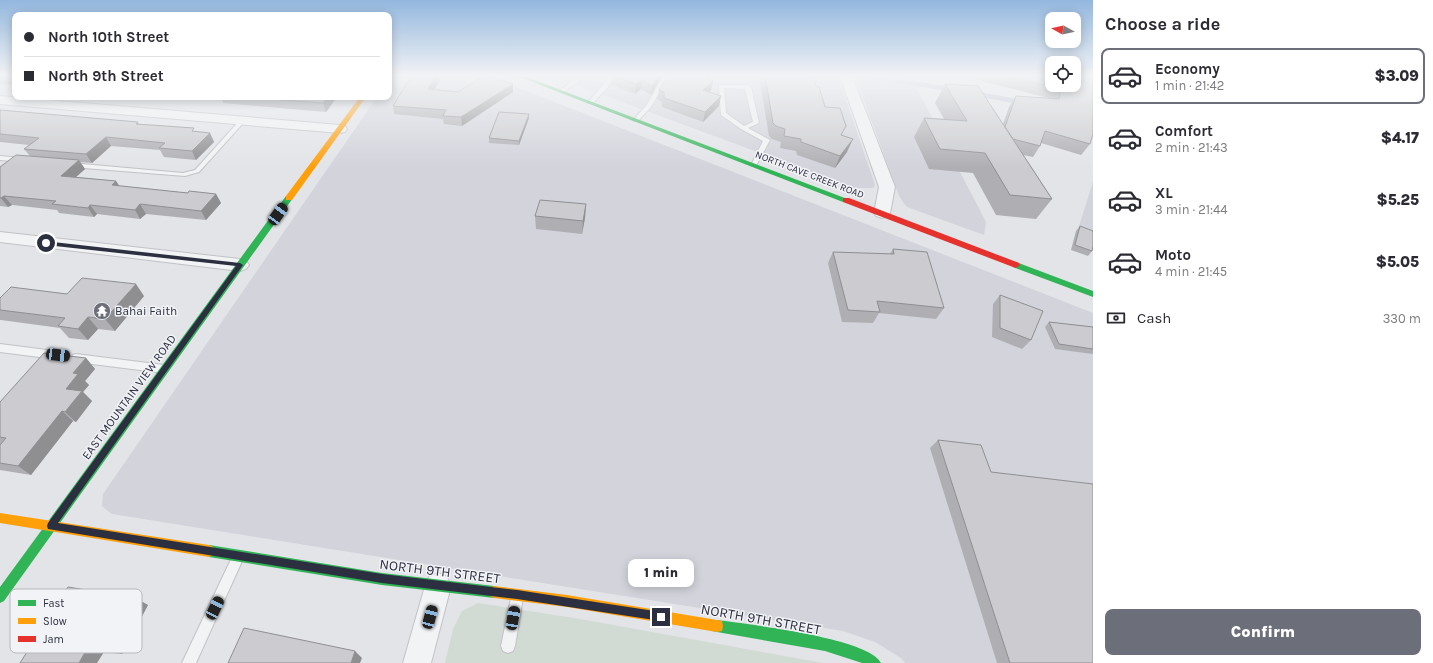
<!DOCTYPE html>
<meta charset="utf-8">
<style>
:root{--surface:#fff;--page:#f7f7f7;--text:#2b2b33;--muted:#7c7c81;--line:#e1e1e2;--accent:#6c6e7a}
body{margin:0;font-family:Karla,sans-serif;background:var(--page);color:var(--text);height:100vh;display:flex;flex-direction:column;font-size:15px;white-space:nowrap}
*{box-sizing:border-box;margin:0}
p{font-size:13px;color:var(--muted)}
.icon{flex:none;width:22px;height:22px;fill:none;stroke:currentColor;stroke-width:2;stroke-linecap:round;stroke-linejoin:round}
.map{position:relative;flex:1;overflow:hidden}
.side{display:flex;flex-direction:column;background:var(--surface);width:340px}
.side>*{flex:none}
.hud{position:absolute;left:12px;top:12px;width:380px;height:88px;border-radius:8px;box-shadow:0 2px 10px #0003;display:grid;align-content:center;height:88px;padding:0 12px;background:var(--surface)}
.needle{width:26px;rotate:278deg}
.tools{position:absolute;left:1045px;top:12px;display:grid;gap:8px}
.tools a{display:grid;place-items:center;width:36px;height:36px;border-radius:8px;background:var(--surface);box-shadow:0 2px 10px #0003;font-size:20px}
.end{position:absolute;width:18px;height:18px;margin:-9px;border:5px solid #2c2f3f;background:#fff;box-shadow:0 0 0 2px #fff}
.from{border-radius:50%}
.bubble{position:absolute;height:28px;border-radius:8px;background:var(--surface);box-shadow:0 2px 10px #0003;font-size:13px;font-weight:800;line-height:28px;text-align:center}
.car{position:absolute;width:12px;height:24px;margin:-12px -6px;border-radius:5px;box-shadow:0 0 3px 1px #0007;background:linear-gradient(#222 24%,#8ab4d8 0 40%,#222 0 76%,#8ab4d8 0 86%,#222 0)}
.hud b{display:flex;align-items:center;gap:14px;height:38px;font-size:15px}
.hud b+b{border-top:1px solid var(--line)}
.hud i{width:10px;height:10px;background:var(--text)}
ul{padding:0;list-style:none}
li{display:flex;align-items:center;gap:12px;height:56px;margin:0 8px 6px;padding:0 4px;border:2px solid transparent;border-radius:8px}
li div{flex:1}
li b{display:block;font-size:15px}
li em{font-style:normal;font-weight:800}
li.selected{border-color:var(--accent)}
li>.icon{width:36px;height:36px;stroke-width:1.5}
h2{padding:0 12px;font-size:18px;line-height:48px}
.pay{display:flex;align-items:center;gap:10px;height:44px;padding:0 12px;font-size:15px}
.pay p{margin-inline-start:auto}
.cta{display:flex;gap:8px;margin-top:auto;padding:8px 12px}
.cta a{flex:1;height:46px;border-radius:8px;background:var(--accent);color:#fff;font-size:16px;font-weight:800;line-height:46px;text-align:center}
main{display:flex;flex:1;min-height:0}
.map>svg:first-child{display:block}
.built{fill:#d2d3db}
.green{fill:#d2dad4}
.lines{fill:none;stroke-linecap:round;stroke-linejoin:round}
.stream{stroke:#b5bcd0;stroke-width:4.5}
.lane-casing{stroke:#c2c2c6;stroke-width:2}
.street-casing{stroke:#c2c2c6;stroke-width:2}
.lane{fill:#f2f3f5;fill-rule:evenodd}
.street{fill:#f2f3f5;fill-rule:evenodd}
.fast{fill:#30b455;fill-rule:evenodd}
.slow{fill:#ff9f0a;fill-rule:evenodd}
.jam{fill:#e5322d;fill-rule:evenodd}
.wall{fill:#afafb3}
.shaded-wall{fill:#8f8f92}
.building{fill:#ccccd0;stroke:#8f8f92}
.route{fill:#2c2f3f}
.labels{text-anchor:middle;stroke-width:3;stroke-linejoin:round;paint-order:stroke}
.far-street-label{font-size:10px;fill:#2c2f3f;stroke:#f1f3f6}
.poi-label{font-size:12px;fill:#2c2f3f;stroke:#f1f3f6;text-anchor:start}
.street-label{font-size:12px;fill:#2c2f3f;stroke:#f1f3f6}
.near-street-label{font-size:14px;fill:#2c2f3f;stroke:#f1f3f6}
.key{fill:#f1f3f6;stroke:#b6b8bf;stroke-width:1}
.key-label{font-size:11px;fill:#2c2f3f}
</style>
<main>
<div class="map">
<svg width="1093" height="663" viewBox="0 0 1093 663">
<rect width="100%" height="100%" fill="#e3e4e8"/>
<path class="built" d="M391,76H488L1093,313V663H905L901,658L875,642L843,631L112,514L102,506L103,494L377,97H389V79Z
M552,76H838L875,185L873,188H854Z
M855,76L916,87L986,222L984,235L907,207L903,202L899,196Z
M1093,182V236L1078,229Z"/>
<path class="green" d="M478,603L580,619L823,663H445L453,629L462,611Z"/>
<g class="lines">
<path class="stream" d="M866,76L949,89
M978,94L1020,102"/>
<defs>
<path id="lane" d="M579,76H585L564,92H560V90Z
M608,76H614L608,87L593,103H589V101L603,85Z
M664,76L669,77L650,108L638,121H634L633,120L646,106Z
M719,85H748L751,87L759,123L748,128L770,140L756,166H752L751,165L763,141L741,129L721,115ZM724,88L745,89L753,122L744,126L726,113Z
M243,118L246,120L245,121L199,172L185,176L71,167L68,165L71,163L183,173L195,170L241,119Z
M0,156L22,158L25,160L22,162L0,160Z
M0,344L55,351L58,352L60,355L58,358L55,359L0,352Z
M76,354L164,365L167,366L169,369L167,372L164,373L76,362L73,361L71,358L73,355Z
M237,553L241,555L243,559L196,663H182L233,555Z
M517,592L521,594L523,598L515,646L513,651L508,653L503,651L501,646L511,598L513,594Z"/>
<path id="street" d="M840,76H852L895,187L890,213L888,216L882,218L876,216L874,213L879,187Z
M0,96L340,125L345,126L347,129L345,132L340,133L0,104Z
M0,232L240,259L246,261L249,265L246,269L240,271L0,242Z
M438,573L447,577L451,586L431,663H403L425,586L429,577Z"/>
</defs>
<use href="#lane" class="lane-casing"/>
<use href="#street" class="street-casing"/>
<use href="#lane" class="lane"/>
<use href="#street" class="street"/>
<path class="fast" d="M517,76H524L850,200L849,202H843Z
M286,196H292L293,198L4,601L0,603V587Z
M1016,262L1093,291V297L1013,267L1012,265Z
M209,545L382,573L494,586L498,588L500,592L498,596L494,598L382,585L209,557L205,555L203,551L205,547Z
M717,620C746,624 870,638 881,663H862L825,651L717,632L712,631L711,626L712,621Z"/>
<path class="slow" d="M360,97H366L292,200H286V196Z
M0,513L209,545L213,547L215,551L213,555L209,557L0,523Z
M494,586L567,595L717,620L722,621L723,626L722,631L717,632L567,607L494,598L490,596L488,592L490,588Z"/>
<path class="jam" d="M843,198H849L1019,263L1020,265L1016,268L1013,267L843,202Z"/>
</g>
<path class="wall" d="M0,76H15V85L0,84Z
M417,76H442L434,90L458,92H513L462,126L444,124L443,119L394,114L393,106L414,80Z
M613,76H662L651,95L641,89L635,94L612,85Z
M759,76H813L816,86L825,107L842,136L847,152L835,168L797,155L796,151L780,148L781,142L772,139L769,136Z
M962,76H1052L1074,85L1090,144L1081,155L1041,143L1040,146L1033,157L1023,155L1052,199L1036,219L996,215L973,173L929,169L914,137L924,118L944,119L935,103L945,84L1003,124L1009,107L1016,96L1052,99Z
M702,77L713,81L711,90L709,92L721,96L719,106L703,122L662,107V102L657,99L659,90Z
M221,97H337L326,112L223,103Z
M0,110L138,122L139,124L196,132L210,133L214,142L196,160L164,157L160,150L111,146L92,163L80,162L85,169L76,177L116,181L119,186L188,193L216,194L221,203L206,220L146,214L140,219L97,214L94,217L59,213L57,210L12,205L8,207L0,206V167L30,156L24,149L29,145L0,142Z
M529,118L519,145L489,143V138Z
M586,204L585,218L582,234L536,229L535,216Z
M1080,226L1092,251L1088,256L1071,250L1076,231Z
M893,249L944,308L936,319L879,313L873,323L842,322L828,263L833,252L890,254Z
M67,294L144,296L115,331L98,329L88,340L69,338L60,328L1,320H0V298Z
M1000,295L1031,340L1022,349L992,337L993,304Z
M1049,322L1093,327V354L1055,349L1045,327Z
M86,358L95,369L85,381L89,385L83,392L92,401L76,422L73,421L31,475L0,470V445L1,444H0V402Z
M938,440L991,472L1093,663H997L930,448Z
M148,605L122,654L104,652H27Z"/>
<path class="shaded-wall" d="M436,76H442L430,98L428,89Z
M658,76H662L651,95L652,86Z
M642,80L641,89L635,94L636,84Z
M713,81L711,90L701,99L703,90Z
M513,84V92L462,126L461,117Z
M721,96L719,106L703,122L705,112Z
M328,97H337L326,112L323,103Z
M529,114V118L519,145V141Z
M210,133L214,142L196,160L192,151Z
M106,137L111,146L92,163L86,154Z
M853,139L847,152L835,168L840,156Z
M79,160L85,169L67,185L61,176Z
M116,181L122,190L112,185Z
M216,194L221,203L206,220L201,211Z
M4,196L12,205L8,207L1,198Z
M140,204L146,214L140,219L135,210Z
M586,204L585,218L582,234L583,221Z
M90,205L97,214L94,217L88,208Z
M136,284L144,296L115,331L105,319Z
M88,317L98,329L88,340L78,329Z
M86,358L95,369L85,381L89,385L83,392L92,401L76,422L65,412L66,389L73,373Z
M62,411L73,421L31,475L18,466Z
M136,598L148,605L122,654L108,648Z
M89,645L104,652L97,663H79Z
M355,651L362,658L360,663H351Z"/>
<path class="building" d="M0,76H15V78L0,77Z
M417,76H436L428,89L458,92L484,76H490L513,84L461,117L443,116L446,110L393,106L409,80H414Z
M613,76H658L652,86L642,80L636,84Z
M667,76H702V77L713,81L703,90L721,96L705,112L664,98V92L659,90Z
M765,76H813L816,86L819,87L825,107L840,108L846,126L841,135L853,139L840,156L801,142V139L784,136L785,129L776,126L773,123Z
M1009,76H1052V85H1074V76H1093V134L1090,144L1045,131L1040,146L1013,139L1005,127L1016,96L1059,99L1061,89Z
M945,84L978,86L1052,199L1010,195L985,153L940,149L924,118L967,121Z
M246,97H328L323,103Z
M0,110L138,122L136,124L194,128L192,131L210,133L192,151L159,148L165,143L106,137L86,154L24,149L39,138L0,134Z
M499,112L529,114L519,141L489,138Z
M16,155L79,160L61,176L116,181L112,185L188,193L189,191L216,194L201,211L140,204L135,210L90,205L88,208L52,204L56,201L4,196L1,198H0V167Z
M540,200L586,204L583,221L535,216Z
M1080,226L1093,231V246L1092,251L1075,245Z
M893,249L927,252L944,308L877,301L880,312L848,310L833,252L894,254Z
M82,278L136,284L105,319L88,317L78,329L58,326L65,318L0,310V298L11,287L67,294Z
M1000,295L1043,311L1031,340L1000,328Z
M1049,322L1093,327V349L1059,344Z
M44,353L86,358L73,373L78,374L66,389L82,391L65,412L62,411L18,466L0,463V445L6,438L0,437V402Z
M938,440L981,445L991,472L1093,484V663H1010Z
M68,587L136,598L108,648L89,645L79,663H20Z
M244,628L355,651L351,663H228Z"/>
<linearGradient id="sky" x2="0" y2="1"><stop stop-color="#93b7de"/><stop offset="0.45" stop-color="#f2f3f5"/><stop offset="1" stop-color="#f2f3f5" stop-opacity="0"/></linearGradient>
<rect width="1093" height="168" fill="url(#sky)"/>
<path class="route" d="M44,241L240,263L243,265L58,523L382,574L517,590L661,612L664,613L666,617L664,620L661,621L517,599L382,583L48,529L47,526L48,523L236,266L46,245L44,243Z"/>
<defs>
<symbol id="temple-disc" viewBox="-11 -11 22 22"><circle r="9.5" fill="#6c6e7a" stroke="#f1f3f6"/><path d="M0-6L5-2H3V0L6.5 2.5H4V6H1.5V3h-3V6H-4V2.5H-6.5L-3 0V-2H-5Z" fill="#fff"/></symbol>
</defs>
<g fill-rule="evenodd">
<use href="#temple-disc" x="92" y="301" width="20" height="20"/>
</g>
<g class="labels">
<g class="far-street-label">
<text transform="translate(810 174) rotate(21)" y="4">NORTH CAVE CREEK ROAD</text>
</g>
<g class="poi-label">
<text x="115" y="315">Bahai Faith</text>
</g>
<g class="street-label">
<text transform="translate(129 397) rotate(-54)" y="4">EAST MOUNTAIN VIEW ROAD</text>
</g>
<g class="near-street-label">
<text transform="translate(440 571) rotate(7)" y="5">NORTH 9TH STREET</text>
<text transform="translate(761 619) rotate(10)" y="5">NORTH 9TH STREET</text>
</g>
</g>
<rect x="10" y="589" width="132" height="64" rx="6" class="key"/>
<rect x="18" y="600" width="18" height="6" fill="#30b455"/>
<rect x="18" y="618" width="18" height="6" fill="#ff9f0a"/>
<rect x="18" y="636" width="18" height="6" fill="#e5322d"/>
<g class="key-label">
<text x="43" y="607">Fast</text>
<text x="43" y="625">Slow</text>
<text x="43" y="643">Jam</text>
</g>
</svg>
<div class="tools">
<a><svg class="needle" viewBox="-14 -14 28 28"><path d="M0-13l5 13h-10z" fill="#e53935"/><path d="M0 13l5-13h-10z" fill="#7c7c81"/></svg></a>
<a><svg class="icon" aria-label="locate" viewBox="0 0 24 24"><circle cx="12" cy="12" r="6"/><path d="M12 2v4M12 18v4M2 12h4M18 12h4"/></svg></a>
</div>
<i class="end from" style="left:46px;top:243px"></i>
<i class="end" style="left:661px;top:617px"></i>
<div class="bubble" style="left:628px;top:559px;width:66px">1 min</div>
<i class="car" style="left:278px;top:214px;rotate:36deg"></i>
<i class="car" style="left:58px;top:355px;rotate:97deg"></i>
<i class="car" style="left:215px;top:608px;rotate:26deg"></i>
<i class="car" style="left:430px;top:617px;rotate:15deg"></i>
<i class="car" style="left:513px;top:618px;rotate:10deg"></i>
<div class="hud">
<b><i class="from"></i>North 10th Street</b>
<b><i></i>North 9th Street</b>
</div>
</div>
<section class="side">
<h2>Choose a ride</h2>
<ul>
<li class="selected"><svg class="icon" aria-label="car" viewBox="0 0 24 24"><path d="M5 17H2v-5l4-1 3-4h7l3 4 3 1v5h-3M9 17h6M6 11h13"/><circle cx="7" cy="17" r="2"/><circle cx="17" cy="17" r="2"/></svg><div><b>Economy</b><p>1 min · 21:42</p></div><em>$3.09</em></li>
<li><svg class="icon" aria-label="car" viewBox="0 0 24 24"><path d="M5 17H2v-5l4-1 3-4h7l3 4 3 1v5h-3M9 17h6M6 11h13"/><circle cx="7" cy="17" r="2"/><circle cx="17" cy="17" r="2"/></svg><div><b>Comfort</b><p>2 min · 21:43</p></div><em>$4.17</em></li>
<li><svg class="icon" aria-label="car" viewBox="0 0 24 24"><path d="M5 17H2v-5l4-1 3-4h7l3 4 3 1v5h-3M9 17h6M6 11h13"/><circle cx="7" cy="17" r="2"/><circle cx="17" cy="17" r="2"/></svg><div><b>XL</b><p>3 min · 21:44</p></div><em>$5.25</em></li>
<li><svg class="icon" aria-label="car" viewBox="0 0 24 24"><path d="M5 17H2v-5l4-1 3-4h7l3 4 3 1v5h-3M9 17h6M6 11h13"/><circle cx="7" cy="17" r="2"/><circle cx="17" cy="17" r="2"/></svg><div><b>Moto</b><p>4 min · 21:45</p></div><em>$5.05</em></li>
</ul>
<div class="pay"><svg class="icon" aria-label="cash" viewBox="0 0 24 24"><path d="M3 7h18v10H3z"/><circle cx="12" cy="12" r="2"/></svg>Cash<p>330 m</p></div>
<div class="cta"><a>Confirm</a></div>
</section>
</main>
